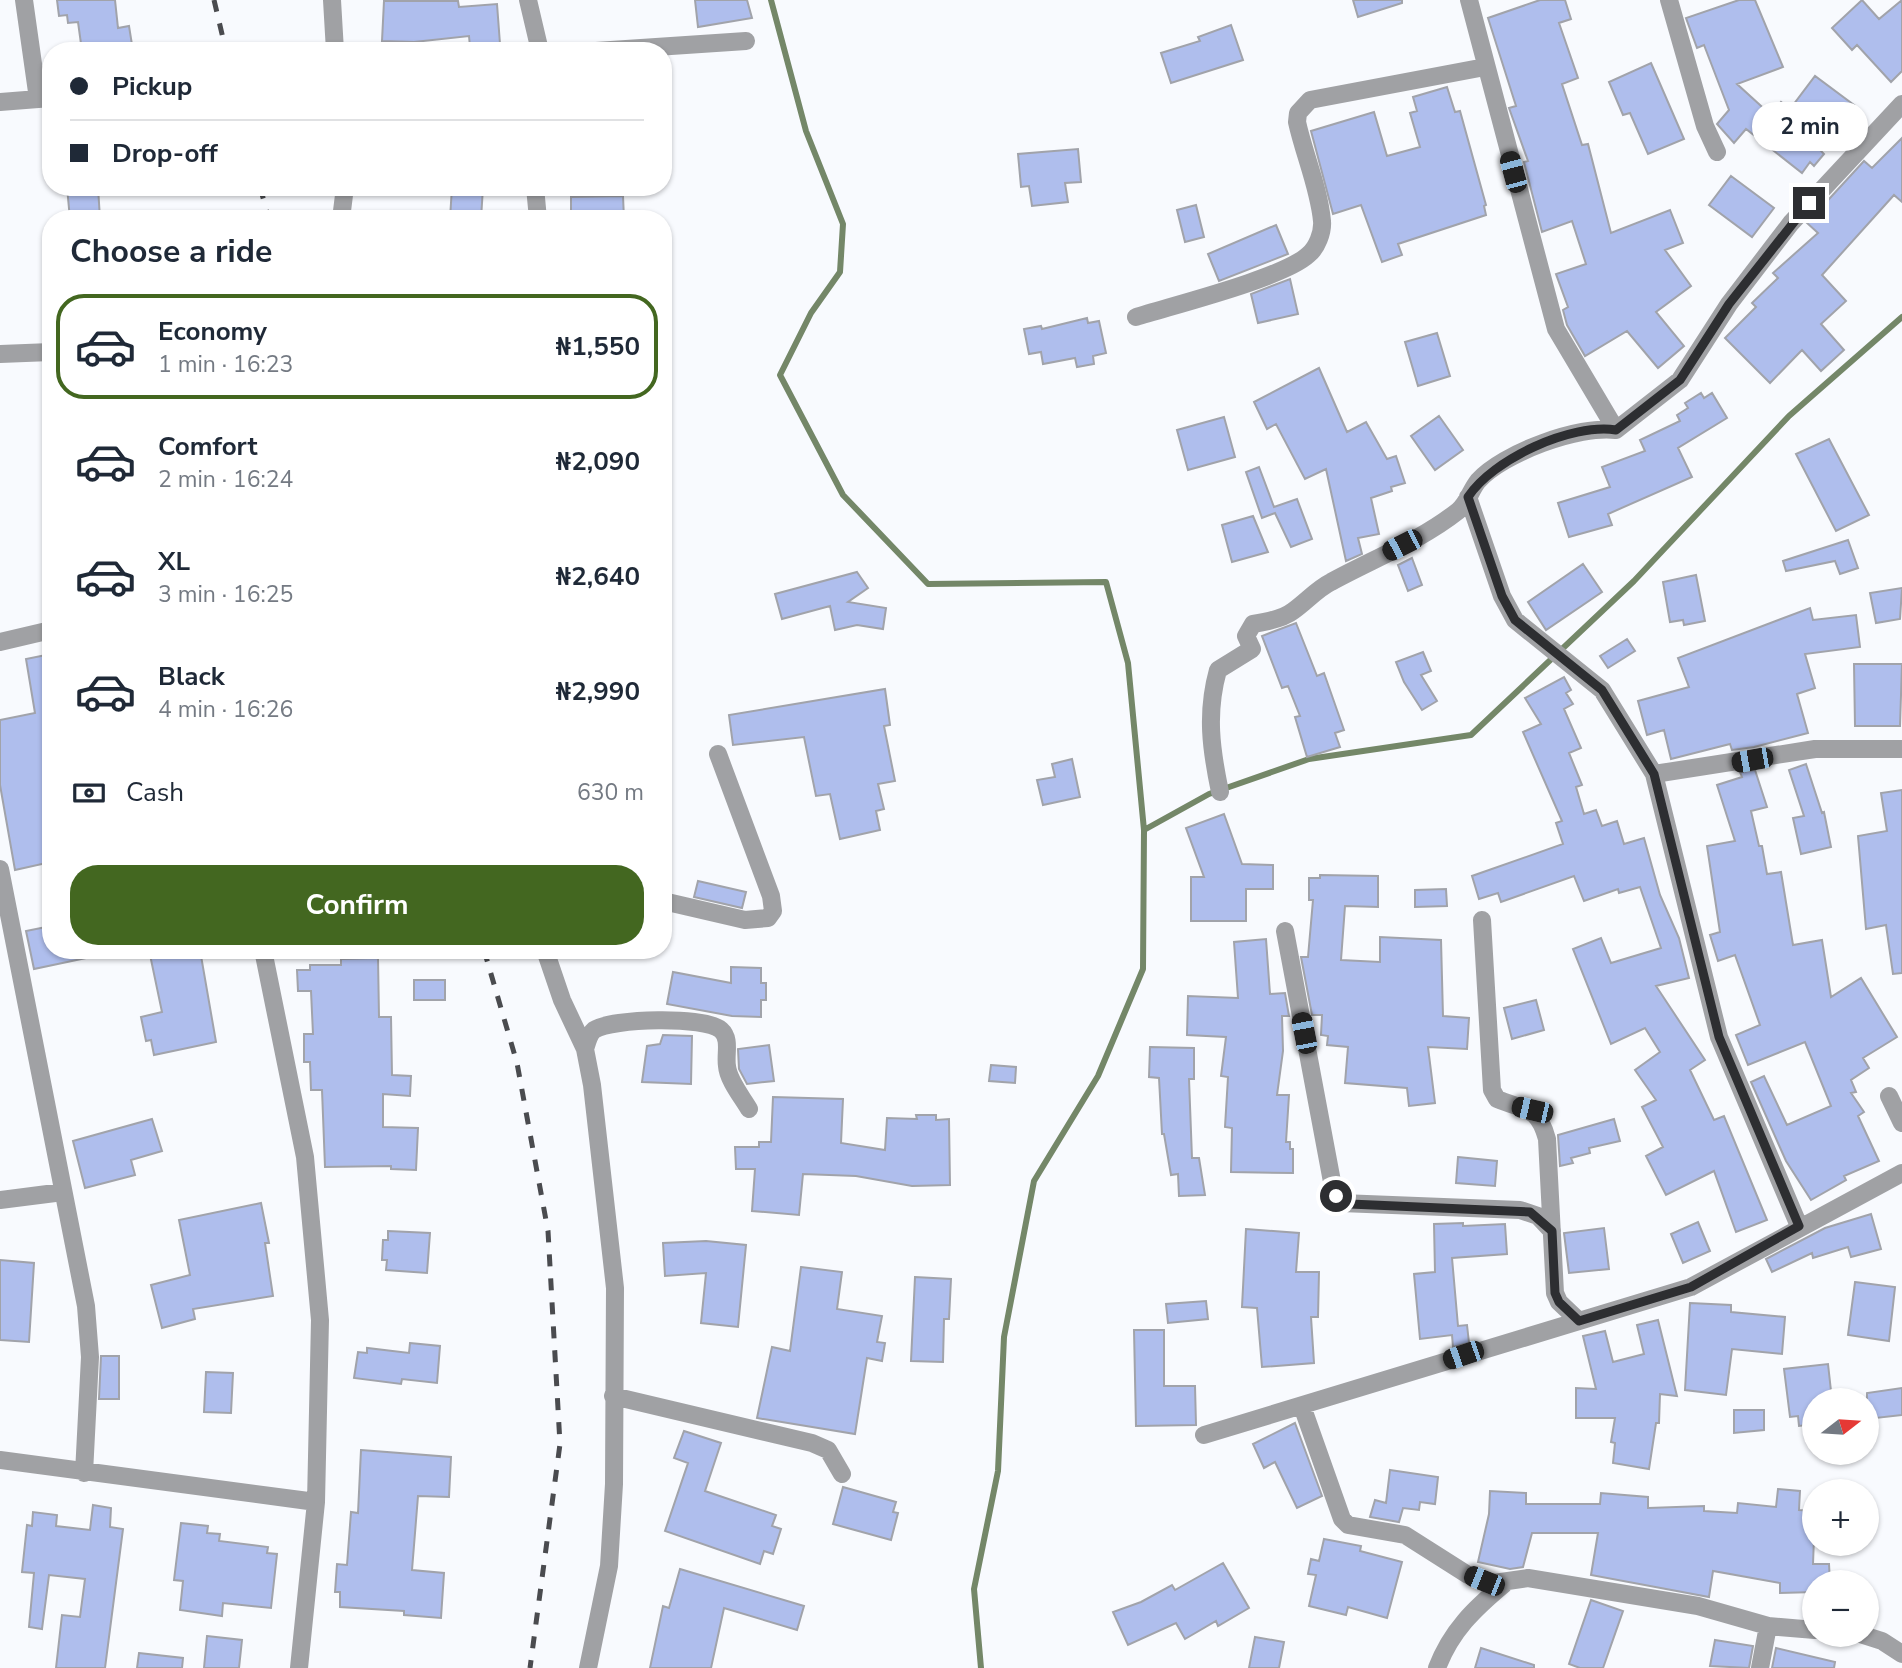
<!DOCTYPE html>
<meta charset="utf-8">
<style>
:root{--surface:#fff;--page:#f2f2f3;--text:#1f2937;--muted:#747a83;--line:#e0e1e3;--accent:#436720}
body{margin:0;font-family:"Nunito Sans",sans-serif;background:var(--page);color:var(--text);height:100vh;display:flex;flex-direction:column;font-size:26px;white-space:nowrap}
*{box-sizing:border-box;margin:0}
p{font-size:23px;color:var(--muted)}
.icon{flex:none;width:38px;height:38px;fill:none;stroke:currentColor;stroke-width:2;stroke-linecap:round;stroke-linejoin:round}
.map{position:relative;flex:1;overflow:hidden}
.panel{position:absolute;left:42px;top:210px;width:630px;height:749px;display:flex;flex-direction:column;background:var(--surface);border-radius:28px;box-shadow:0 2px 5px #0004}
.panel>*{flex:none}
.banner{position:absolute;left:42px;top:42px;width:630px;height:154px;border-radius:28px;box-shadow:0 2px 5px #0004;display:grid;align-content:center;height:154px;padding:0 28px;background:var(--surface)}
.needle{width:46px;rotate:73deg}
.tools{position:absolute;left:1802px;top:1388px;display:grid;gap:14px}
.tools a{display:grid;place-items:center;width:77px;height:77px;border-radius:50%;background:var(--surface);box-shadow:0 2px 5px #0004;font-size:35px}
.end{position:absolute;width:32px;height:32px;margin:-16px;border:9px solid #2d2e31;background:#fff;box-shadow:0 0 0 4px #fff}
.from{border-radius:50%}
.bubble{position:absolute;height:49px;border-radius:24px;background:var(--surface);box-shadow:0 2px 5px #0004;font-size:23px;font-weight:700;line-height:49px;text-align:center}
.car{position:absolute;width:21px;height:42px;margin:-21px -10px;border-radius:9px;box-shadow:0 0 5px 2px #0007;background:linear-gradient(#222 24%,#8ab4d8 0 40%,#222 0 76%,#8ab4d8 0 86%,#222 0)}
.banner b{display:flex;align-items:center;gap:24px;height:66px;font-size:26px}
.banner b+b{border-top:2px solid var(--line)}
.banner i{width:18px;height:18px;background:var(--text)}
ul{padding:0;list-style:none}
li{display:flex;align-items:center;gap:21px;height:105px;margin:0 14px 10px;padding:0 14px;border:4px solid transparent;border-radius:28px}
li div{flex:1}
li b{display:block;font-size:26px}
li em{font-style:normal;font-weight:700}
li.selected{border-color:var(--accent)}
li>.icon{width:63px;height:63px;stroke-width:1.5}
h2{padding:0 28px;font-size:32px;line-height:84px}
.pay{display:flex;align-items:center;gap:18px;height:77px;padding:0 28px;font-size:26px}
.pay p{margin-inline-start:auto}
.primary-button{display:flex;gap:14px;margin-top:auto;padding:14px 28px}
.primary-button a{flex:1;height:80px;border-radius:28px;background:var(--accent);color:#fff;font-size:28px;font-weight:700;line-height:80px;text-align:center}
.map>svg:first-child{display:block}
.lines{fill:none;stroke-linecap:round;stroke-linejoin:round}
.stream{stroke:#748768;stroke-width:6}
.building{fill:#afbeed;stroke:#a1a3aa;stroke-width:2}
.minor{stroke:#a0a1a4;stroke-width:18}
.rail{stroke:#4a4b4f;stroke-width:5;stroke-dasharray:12 12;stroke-linecap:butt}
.route{stroke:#2d2e31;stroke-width:9}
</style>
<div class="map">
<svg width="1902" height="1668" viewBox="0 0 1902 1668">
<rect width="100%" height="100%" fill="#f8fafe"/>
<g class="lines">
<path class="stream" d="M771,0L806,131L843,224L840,272L811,313L780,375L843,495L928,584L1106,582L1128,663L1144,830L1143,969L1098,1076L1034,1181L1004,1337L998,1471L974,1589L981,1668
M1144,830L1209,794L1309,759L1471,735L1634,581L1789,416L1902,317"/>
</g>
<path class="building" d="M57,0H115L118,28L129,26L133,51H82L78,22L68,23L67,15L59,16Z
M695,0H747L752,18L698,27Z
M1353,0H1402V3L1358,17Z
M1540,0H1565L1571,19L1559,23L1578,78L1562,84L1582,145L1588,144L1611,233L1670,210L1683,243L1665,250L1691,286L1656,312L1684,346L1658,368L1627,331L1585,356L1567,325L1563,310L1568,307L1556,274L1586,264L1572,221L1542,232L1524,162L1528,161L1509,108L1516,106L1488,18Z
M1739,0H1755L1783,67L1737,84L1771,115L1781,102L1790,109L1815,76L1854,105L1821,151L1824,154L1814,166L1810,162L1802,173L1746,129L1734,143L1717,124L1729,110L1704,45L1697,48L1686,18Z
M1862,0L1879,19L1902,0V71L1891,82L1857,45L1852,50L1832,28Z
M384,1H458L459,7L497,4L500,44L470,47L469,36L414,42L382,41Z
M1231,25L1243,60L1171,83L1161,53L1200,41L1198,37Z
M1651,63L1684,139L1648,154L1630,113L1623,115L1609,82Z
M1447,87L1455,112L1460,111L1486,205L1484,206L1486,215L1398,244L1402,255L1382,262L1361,205L1333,214L1311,131L1374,112L1387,156L1420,147L1410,113L1417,111L1413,97Z
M1902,138V202L1894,195L1822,275L1846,301L1821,324L1844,350L1821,371L1802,350L1770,383L1725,338L1756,307L1752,303L1778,278L1773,273L1818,233L1807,223L1864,161L1872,168Z
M1078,149L1081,182L1065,183L1068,202L1032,206L1029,186L1021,187L1018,154Z
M1731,176L1774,208L1752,237L1709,205Z
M67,187H98L100,219H70Z
M452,187H483L481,219H450Z
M623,196L624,219H571V197Z
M1196,205L1204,237L1185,242L1177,210Z
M1276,225L1288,254L1219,281L1208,254Z
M1290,279L1298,314L1258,323L1251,294Z
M1087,318L1088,323L1099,321L1106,353L1093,356L1094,364L1077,367L1075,358L1043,364L1041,352L1029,354L1024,329L1041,326L1042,329Z
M1437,333L1450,376L1418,386L1405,342Z
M1319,368L1347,432L1366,422L1387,459L1396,456L1405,483L1391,487L1392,491L1371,498L1379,534L1358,538L1362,554L1346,561L1326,469L1305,479L1276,424L1267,429L1254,402Z
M1701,393L1704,398L1712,393L1727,418L1678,448L1692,477L1608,514L1612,525L1569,537L1558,503L1610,487L1602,467L1645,451L1640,440L1680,421L1677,415L1688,408L1685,403Z
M1439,416L1463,450L1435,470L1411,436Z
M1224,417L1235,457L1188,470L1177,430Z
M1829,439L1869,515L1836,531L1796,454Z
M1259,467L1274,507L1297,499L1312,539L1291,547L1275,513L1262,518L1246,472Z
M1253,516L1268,552L1232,562L1222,525Z
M1848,540L1858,568L1840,574L1835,561L1786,571L1783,561Z
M1412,558L1422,585L1408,591L1398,565Z
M1583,564L1602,592L1546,630L1528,602Z
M857,572L868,588L848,602L886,608L883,629L857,625L835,630L830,606L782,619L775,594Z
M1696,575L1705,621L1684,625L1683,620L1670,622L1663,582Z
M1902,588L1900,619L1876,623L1870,593Z
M1810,608L1813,620L1856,615L1860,647L1805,654L1815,688L1797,694L1808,733L1754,747L1732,750L1730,744L1671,759L1664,730L1647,735L1638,701L1689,687L1678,658Z
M1296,623L1317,676L1324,673L1344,730L1335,733L1340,747L1307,757L1295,717L1300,716L1288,686L1282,688L1262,636Z
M1627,639L1635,651L1608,668L1600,656Z
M1423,652L1431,671L1421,675L1437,701L1422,710L1404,682L1396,662Z
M51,654V862L15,870L0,785V720L35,713L26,659Z
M1854,664H1902L1900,726H1855Z
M1564,677L1571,690L1566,693L1573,704L1564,709L1581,748L1569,753L1582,785L1576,787L1584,814L1596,810L1602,826L1617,821L1624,844L1644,838L1660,895L1679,938L1689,978L1656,986L1705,1060L1690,1070L1714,1120L1724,1116L1767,1220L1736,1232L1714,1171L1666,1195L1646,1156L1663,1147L1642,1107L1656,1100L1635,1070L1660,1052L1645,1028L1611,1044L1573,949L1601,938L1611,963L1661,948L1640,887L1619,893L1618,889L1584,901L1574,876L1501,902L1498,893L1479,899L1472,876L1563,844L1556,823L1562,821L1523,732L1541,724L1525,698Z
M885,689L890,725L884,726L895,781L878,784L884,809L876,811L880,830L840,839L830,794L816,796L804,737L733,745L729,715Z
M1072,759L1080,797L1043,805L1037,780L1055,777L1052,764Z
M1806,764L1822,813L1824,812L1831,847L1801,854L1793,818L1804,816L1789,770Z
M1755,770L1767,807L1751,811L1759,846H1762L1767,874L1781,872L1793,945L1822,940L1831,997L1861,978L1897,1037L1863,1058L1869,1068L1851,1080L1856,1092L1851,1093L1864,1112L1858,1116L1879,1161L1844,1176L1846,1180L1811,1200L1786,1161L1751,1082L1764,1076L1787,1125L1831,1106L1805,1042L1748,1065L1736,1035L1760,1025L1735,955L1718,961L1710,935L1720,932L1707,846L1735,841L1717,785L1742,777L1740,772Z
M1902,790V973L1893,974L1886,925L1866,929L1858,836L1887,831L1881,793Z
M1224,814L1242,864L1273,865V889H1246V921H1191V877H1204L1186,828Z
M1320,875L1378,876V907L1345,906L1341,960L1380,962V937L1441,940L1443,1016L1469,1018L1467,1049L1428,1047L1435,1103L1409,1106L1407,1088L1345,1083L1348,1047L1327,1045L1328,1036L1321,1035L1322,1015H1312L1301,957H1308L1313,900H1309V878H1320Z
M698,881L746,892L742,908L694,897Z
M1446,889L1447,906L1415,907V890Z
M51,926V950H90L91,957L34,969L26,931Z
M1266,939L1270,994L1285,993L1289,1016H1282L1283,1051L1277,1095H1289L1286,1142H1290V1149H1293V1173L1231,1172L1232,1128L1225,1127L1228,1077L1221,1076L1226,1037L1187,1035L1188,996L1238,998L1234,942Z
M149,950H200L216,1042L154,1055L151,1040L146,1041L141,1017L162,1012Z
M378,958L379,1017H391L392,1075L411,1076L410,1096L383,1094V1127L418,1128L416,1170L391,1169V1166L325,1167L322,1090H311L310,1062H304V1034H313L311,991H298L297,970H310V965H341V959Z
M731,967L761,968V983H766V1000H761V1017L732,1016L667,1004L673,972L731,983Z
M414,980H445V1000H414Z
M1536,1000L1544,1030L1512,1039L1504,1008Z
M663,1035L692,1036L691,1084L642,1082L647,1046L660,1044Z
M769,1045L774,1081L747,1084L739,1069L738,1049Z
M1150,1047L1194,1048V1079H1189L1192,1158H1199L1205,1195L1179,1196L1178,1174L1171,1175L1164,1134H1162L1159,1078L1149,1077Z
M991,1065L1016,1067L1015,1083L989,1081Z
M773,1097L843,1099L841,1143L885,1150L887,1118L917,1119L916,1115H936V1120L949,1119L950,1185L912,1186L856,1176L803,1174L799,1215L752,1211L755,1169H736L735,1147H759V1142H771Z
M152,1119L162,1151L131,1160L135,1175L85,1188L73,1141Z
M1614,1119L1620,1141L1589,1148L1590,1153L1571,1158L1573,1163L1560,1166L1558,1135Z
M1458,1157L1497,1161L1495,1186L1456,1183Z
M261,1203L269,1243H265L273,1296L193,1309L195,1319L162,1328L151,1285L190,1275L179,1220Z
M1871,1214L1881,1249L1851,1257L1848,1247L1813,1258L1812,1253L1772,1272L1766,1259L1825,1228Z
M1698,1222L1710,1251L1683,1263L1671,1234Z
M1463,1223V1226L1505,1224L1507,1254L1452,1258L1458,1326L1467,1325L1469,1343L1453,1347L1452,1335L1420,1339L1414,1274L1435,1272L1434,1224Z
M1604,1228L1609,1269L1569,1273L1564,1233Z
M1246,1229L1299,1233L1296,1272H1319L1318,1317H1311L1314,1363L1262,1367L1257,1308L1242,1307Z
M388,1231L430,1233L427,1273L386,1270L387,1260H382L383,1240H388Z
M706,1241L746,1245L738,1327L701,1323L706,1273L665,1276L663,1243Z
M0,1260L34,1263L29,1342L0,1340Z
M801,1267L842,1272L837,1309L882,1316L877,1342L885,1343L882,1361L867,1358L855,1434L757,1418L772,1347L790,1351Z
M915,1277L951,1279L949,1319H944L943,1362L911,1361Z
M1855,1282L1895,1287L1889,1341L1848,1335Z
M1206,1301L1208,1319L1168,1323L1166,1304Z
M1690,1303L1731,1305V1312L1785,1317L1782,1354L1732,1349L1726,1395L1685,1390Z
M1658,1320L1677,1396L1660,1394L1659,1423H1656L1649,1469L1613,1463L1615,1443L1611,1442L1615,1418H1576V1388L1596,1389L1583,1336L1605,1331L1613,1362L1644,1354L1637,1325Z
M1134,1330H1164V1386H1195L1196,1425L1136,1426Z
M410,1343L440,1346L437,1383L402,1379L401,1384L354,1378L358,1352L367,1353V1348L409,1353Z
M101,1356H119V1399H99Z
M1828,1364L1832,1400H1815V1424L1799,1426L1798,1416L1790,1417L1784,1369Z
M206,1372L233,1373L231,1413L204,1412Z
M1902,1388V1415L1867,1419V1393Z
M1734,1410H1764V1430L1734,1433Z
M1295,1423L1322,1496L1297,1508L1275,1462L1264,1468L1253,1444Z
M684,1431L721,1443L705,1491L776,1515L772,1526L781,1529L773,1554L764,1551L760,1564L665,1531L688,1463L674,1458Z
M361,1450L451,1457L449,1497L418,1496L412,1570L444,1573L441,1618L404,1615V1611L340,1607V1592H335L337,1564L347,1565L351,1512L358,1513Z
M1390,1470L1438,1477L1435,1504L1420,1502L1419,1510L1403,1508L1399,1522L1370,1517L1375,1500L1386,1503Z
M843,1487L896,1502L893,1512L898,1513L891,1540L833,1524Z
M1778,1489L1800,1491L1799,1510L1815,1511L1813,1564H1829L1830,1582H1815V1592L1780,1593V1583L1713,1571L1709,1597L1591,1575L1598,1533H1532L1523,1567L1510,1569L1478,1562L1489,1514L1490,1491L1526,1493V1504H1600L1601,1493L1648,1497V1508L1704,1506V1511L1737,1513L1738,1503L1776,1507Z
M93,1505L111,1508L110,1527L123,1529L105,1668H56L62,1615L80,1617L85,1579L49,1575L42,1629L29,1627L34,1573L22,1572L27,1525L32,1526L33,1512L57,1515L56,1526L90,1530Z
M181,1523L208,1526L207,1533L220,1534L219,1541L268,1547L267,1553L277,1554L271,1608L223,1603L222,1616L180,1610L183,1581L174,1580Z
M1324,1539L1361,1546L1360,1551L1402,1562L1387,1618L1348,1607L1346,1615L1309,1606L1316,1575L1308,1574L1311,1559L1319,1561Z
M1223,1563L1249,1608L1218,1626L1216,1621L1185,1639L1176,1623L1128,1645L1113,1612L1141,1602L1172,1585L1175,1590Z
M680,1569L804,1606L797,1630L724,1608L711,1668H650L663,1606L669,1608Z
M1591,1600L1623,1611L1603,1668H1580L1569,1664Z
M207,1636L242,1640L239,1668H204Z
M1255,1637L1284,1642L1279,1668H1249Z
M1715,1640L1753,1646L1749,1668L1710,1666Z
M1481,1648L1534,1665V1668H1475Z
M1776,1648L1835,1662L1834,1668H1772Z
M139,1653L183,1658L182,1668H137Z"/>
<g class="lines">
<path class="minor" d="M24,0L38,99
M332,0L335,51
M528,0L540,51
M1469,0L1556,329L1616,430
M1669,0L1705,126L1717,152
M596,51L746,41
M0,102L51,98
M535,187L538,219
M341,219L345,187
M1136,317C1174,305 1283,278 1308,255C1317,248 1323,232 1322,221C1319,188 1304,154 1297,122L1298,113L1310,100L1485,67
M0,354L51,352
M1468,497L1502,596L1515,620L1602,690L1654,774L1719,1037L1799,1226
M0,642L51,630
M1654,774L1815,749H1902
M1220,792C1211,749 1206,713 1218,670L1252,649L1246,636L1253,624C1266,622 1283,619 1293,611C1307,601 1317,589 1331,582C1373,559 1420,541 1458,511C1468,503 1470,491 1478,481C1503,453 1579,425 1616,430L1680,380L1729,304L1791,223L1902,104
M0,869L86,1306L90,1357L84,1473
M663,901L745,920L768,918L773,911L771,896L718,754
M1482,920L1492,1090L1497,1099C1526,1111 1538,1106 1547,1139L1555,1293L1559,1302L1579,1321
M1285,931L1333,1187L1341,1203L1520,1210L1538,1216L1552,1231
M263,950L305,1157L320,1320L316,1502L299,1668
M545,950L562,1000L585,1049L592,1085L615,1288L614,1484L609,1566L588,1668
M585,1049C587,1043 589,1034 594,1030C612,1018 705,1016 721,1030C731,1039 725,1054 727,1066C728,1080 742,1097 749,1109
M1889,1096L1902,1123
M0,1200L63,1192
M613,1396L812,1443L828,1450L842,1474
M1302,1406L1342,1519L1348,1525L1405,1535L1468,1575L1494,1583L1528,1578L1698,1606L1768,1626L1815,1630
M1204,1435L1691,1287L1902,1173
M0,1460L316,1502
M1860,1634L1882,1641L1902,1654
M1437,1668C1451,1631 1474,1609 1504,1584
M1760,1668L1768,1626"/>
<path class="rail" d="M214,0L226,51
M260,187L269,219
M484,950L517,1063L548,1231L560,1444L530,1668"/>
</g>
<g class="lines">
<path class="route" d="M1336,1196L1341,1203L1350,1204L1530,1212L1552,1231L1555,1293L1559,1302L1579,1321L1691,1287L1799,1226L1719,1037L1654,774L1602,690L1515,620L1502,596L1468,497C1493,459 1571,423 1616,430L1680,380L1729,304L1809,203"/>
</g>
</svg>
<div class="tools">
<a><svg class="needle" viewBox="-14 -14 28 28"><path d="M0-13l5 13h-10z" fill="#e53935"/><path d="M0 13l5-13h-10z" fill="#747a83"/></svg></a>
<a>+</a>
<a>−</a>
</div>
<i class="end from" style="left:1336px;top:1196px"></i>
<i class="end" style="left:1809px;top:203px"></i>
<div class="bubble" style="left:1752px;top:102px;width:116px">2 min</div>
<i class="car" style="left:1513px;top:172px;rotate:345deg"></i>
<i class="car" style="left:1402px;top:545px;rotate:243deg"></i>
<i class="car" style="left:1752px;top:760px;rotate:260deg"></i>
<i class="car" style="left:1304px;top:1033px;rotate:349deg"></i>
<i class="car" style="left:1532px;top:1110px;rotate:283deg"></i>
<i class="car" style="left:1463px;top:1355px;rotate:251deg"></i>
<i class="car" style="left:1484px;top:1581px;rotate:292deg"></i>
<div class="banner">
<b><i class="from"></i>Pickup</b>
<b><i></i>Drop-off</b>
</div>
<section class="panel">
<h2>Choose a ride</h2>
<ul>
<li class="selected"><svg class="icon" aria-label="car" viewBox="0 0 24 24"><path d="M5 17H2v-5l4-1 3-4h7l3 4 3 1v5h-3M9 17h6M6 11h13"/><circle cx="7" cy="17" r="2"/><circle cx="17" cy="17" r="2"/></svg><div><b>Economy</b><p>1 min · 16:23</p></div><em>₦1,550</em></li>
<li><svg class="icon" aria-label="car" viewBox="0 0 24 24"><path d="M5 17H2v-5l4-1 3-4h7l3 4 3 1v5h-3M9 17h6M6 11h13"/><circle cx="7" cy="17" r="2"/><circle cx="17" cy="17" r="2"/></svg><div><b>Comfort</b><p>2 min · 16:24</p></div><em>₦2,090</em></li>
<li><svg class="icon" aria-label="car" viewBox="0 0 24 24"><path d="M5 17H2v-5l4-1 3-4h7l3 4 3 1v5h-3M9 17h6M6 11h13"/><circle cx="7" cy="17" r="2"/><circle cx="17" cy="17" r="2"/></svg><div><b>XL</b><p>3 min · 16:25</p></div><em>₦2,640</em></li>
<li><svg class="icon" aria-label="car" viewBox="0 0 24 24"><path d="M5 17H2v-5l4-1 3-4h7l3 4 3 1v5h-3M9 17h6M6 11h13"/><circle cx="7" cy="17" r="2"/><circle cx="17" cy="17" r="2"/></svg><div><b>Black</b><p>4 min · 16:26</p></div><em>₦2,990</em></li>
</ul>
<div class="pay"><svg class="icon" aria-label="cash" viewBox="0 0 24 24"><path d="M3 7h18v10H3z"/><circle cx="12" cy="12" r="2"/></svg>Cash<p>630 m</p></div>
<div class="primary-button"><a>Confirm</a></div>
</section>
</div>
